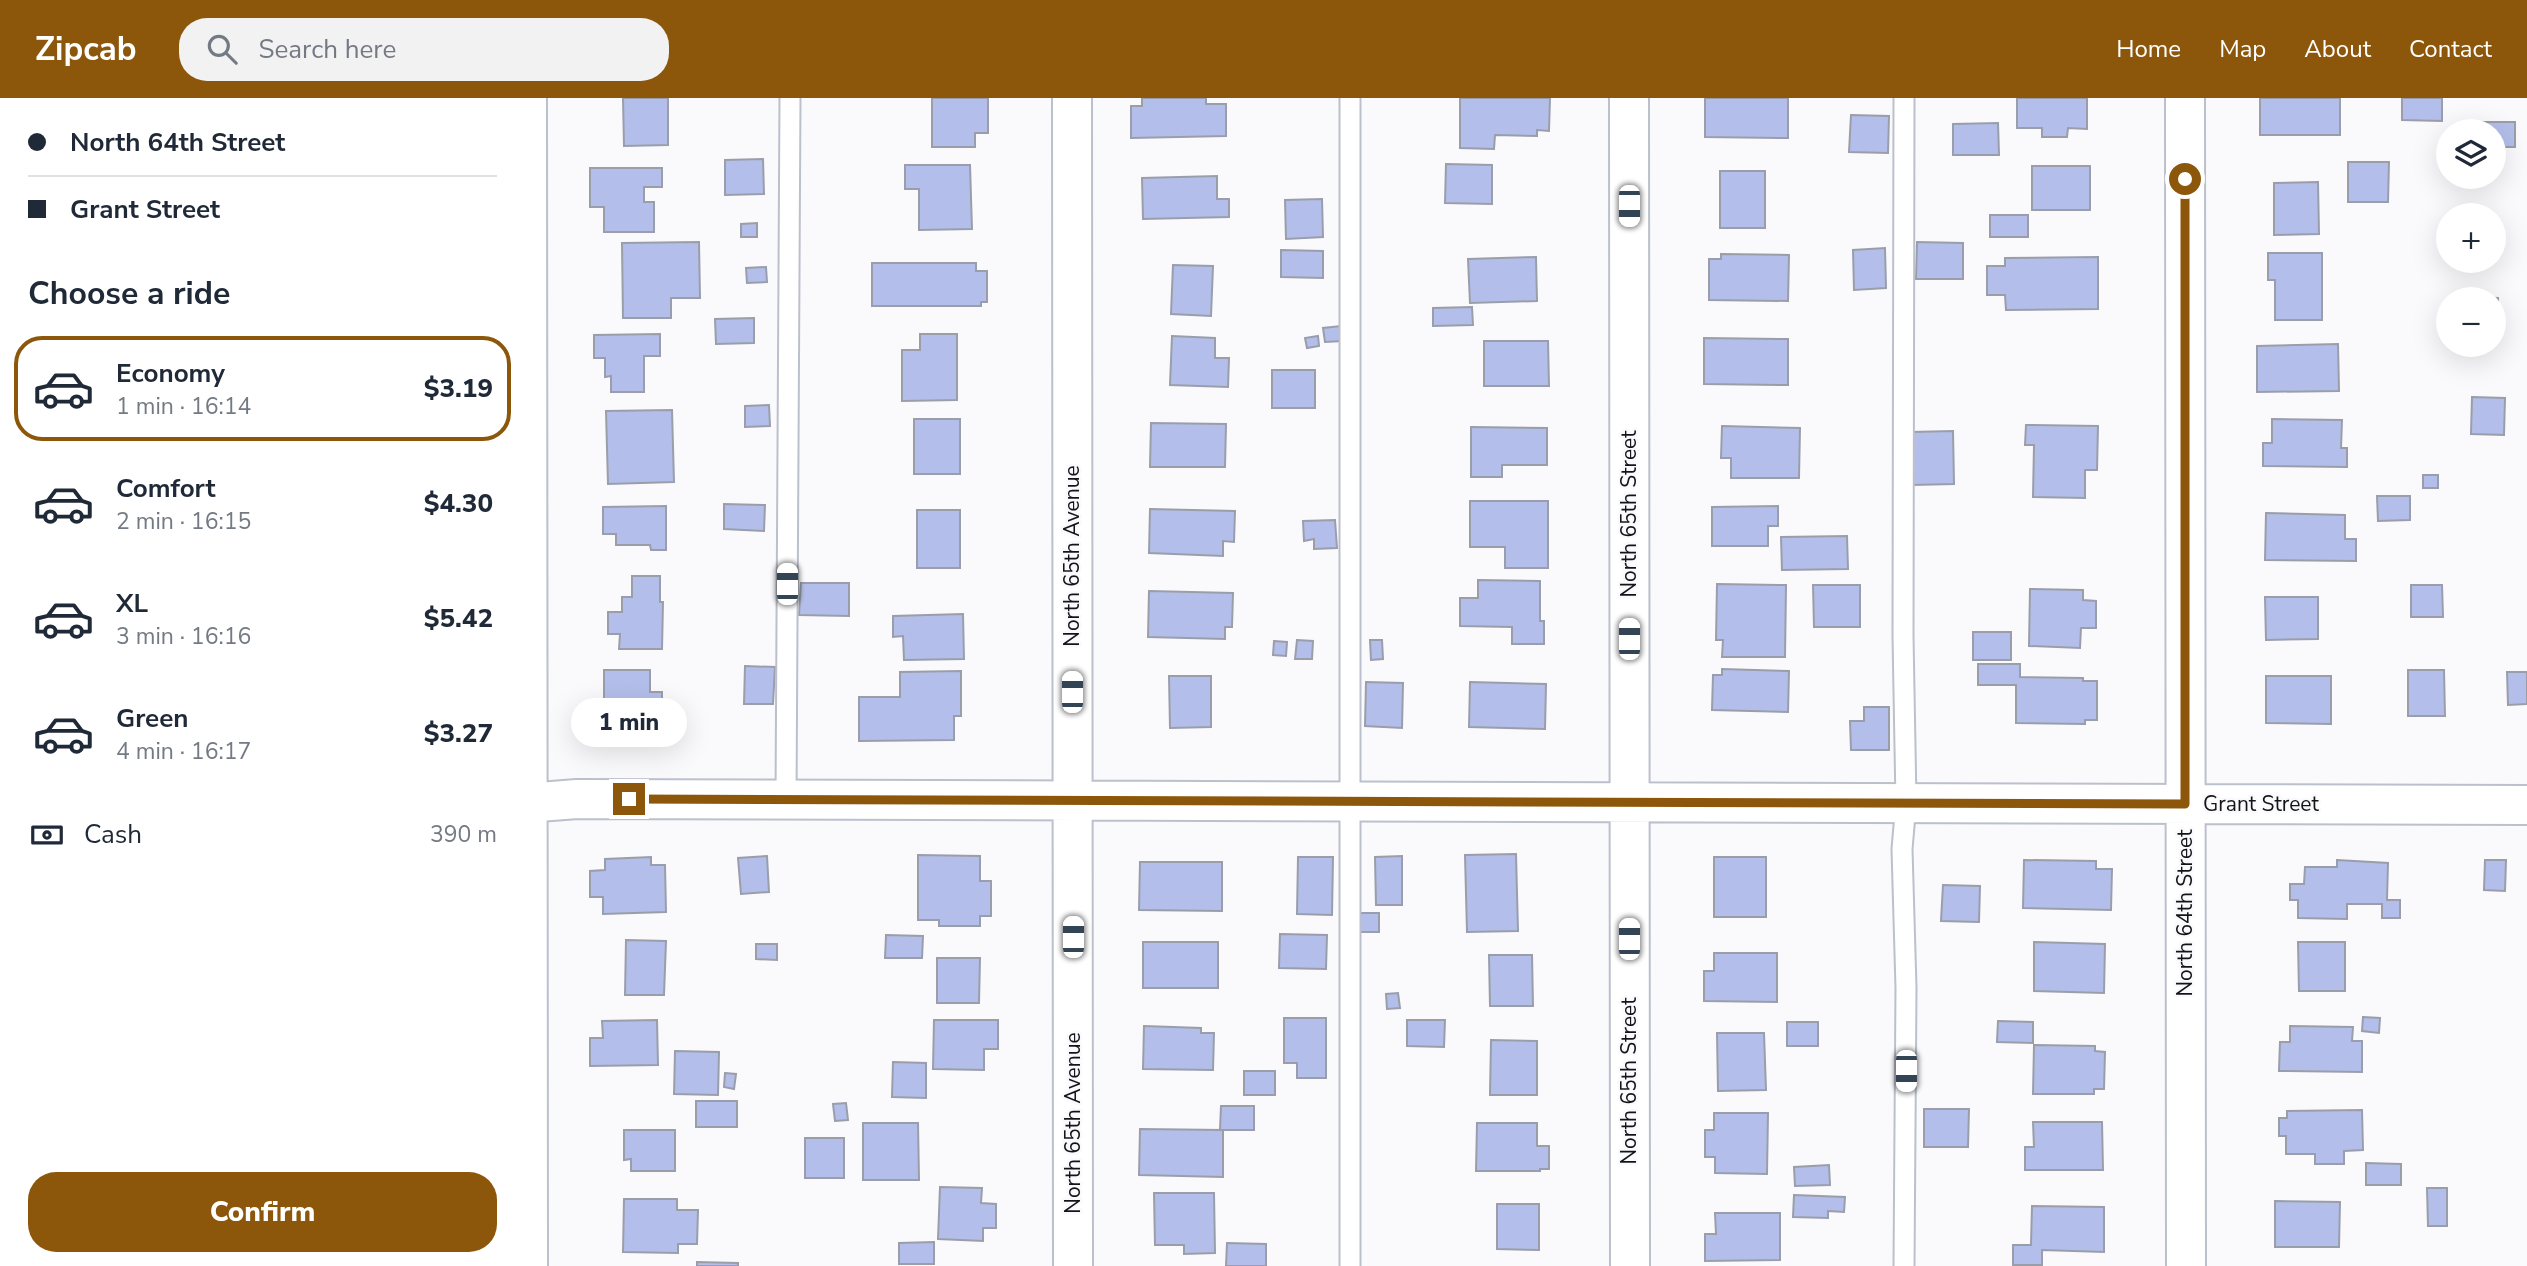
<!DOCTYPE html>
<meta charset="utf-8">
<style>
:root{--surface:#fff;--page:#f2f2f3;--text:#1f2937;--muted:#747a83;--line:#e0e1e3;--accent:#8d570b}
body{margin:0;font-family:"Nunito Sans",sans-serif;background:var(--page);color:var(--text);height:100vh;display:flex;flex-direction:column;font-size:26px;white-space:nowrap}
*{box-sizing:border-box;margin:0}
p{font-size:23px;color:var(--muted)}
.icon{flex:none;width:38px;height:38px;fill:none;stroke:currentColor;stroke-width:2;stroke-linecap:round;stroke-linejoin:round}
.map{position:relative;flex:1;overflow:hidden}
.drawer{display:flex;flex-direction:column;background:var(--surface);width:525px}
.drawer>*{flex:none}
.hud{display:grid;align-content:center;height:154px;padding:0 28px;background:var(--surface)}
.buttons{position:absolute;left:1911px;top:21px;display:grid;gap:14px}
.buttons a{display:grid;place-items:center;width:70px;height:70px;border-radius:50%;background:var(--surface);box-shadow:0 7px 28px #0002;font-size:35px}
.end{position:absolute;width:32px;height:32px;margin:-16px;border:9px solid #8d570b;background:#fff;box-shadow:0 0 0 4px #fff}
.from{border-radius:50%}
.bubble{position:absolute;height:49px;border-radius:24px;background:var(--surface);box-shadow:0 7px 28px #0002;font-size:23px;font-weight:800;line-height:49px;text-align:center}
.car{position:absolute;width:21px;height:42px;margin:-21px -10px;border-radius:9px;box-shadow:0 0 5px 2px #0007;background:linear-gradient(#fff 24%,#345 0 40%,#fff 0 76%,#345 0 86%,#fff 0)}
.hud b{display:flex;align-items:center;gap:24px;height:66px;font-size:26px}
.hud b+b{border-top:2px solid var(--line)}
.hud i{width:18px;height:18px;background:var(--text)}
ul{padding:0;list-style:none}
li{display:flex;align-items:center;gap:21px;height:105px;margin:0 14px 10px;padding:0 14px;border:4px solid transparent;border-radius:28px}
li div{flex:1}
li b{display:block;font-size:26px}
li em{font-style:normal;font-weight:800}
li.current{border-color:var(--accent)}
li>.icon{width:63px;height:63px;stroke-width:1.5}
h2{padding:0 28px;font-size:32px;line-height:84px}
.pay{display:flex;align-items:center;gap:18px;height:77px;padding:0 28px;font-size:26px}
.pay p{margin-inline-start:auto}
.primary-button{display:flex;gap:14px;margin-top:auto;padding:14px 28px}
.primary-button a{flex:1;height:80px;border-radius:28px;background:var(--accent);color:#fff;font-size:28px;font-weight:800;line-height:80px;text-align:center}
header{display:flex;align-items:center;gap:42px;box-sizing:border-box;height:98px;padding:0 35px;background:var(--accent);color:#fff}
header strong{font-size:33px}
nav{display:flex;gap:38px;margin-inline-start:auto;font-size:24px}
.search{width:490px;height:63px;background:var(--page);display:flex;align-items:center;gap:18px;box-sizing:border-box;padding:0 24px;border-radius:28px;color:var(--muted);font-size:26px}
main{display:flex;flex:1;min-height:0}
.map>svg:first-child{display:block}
.building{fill:#b3bfea;stroke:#9a9eaa;stroke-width:2}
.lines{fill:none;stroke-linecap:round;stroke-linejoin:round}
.service-casing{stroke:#bcc0cc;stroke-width:23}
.minor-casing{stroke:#bcc0cc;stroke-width:42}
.tertiary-casing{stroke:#bcc0cc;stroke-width:42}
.service{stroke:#fff;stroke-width:19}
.minor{stroke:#fff;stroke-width:38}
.tertiary{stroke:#fff;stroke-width:38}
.route{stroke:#8d570b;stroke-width:9}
.labels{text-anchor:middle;stroke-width:5;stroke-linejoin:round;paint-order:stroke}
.street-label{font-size:21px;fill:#121418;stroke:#fafafd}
</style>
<header>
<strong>Zipcab</strong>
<div class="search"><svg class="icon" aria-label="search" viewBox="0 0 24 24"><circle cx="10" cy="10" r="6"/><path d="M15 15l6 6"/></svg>Search here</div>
<nav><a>Home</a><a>Map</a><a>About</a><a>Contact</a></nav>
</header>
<main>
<section class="drawer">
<div class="hud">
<b><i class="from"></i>North 64th Street</b>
<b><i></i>Grant Street</b>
</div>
<h2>Choose a ride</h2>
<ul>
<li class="current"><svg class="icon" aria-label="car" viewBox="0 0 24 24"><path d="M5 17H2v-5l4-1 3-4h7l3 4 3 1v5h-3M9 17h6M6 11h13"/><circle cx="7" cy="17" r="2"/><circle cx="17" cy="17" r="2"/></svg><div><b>Economy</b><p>1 min · 16:14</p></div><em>$3.19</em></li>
<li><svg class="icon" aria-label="car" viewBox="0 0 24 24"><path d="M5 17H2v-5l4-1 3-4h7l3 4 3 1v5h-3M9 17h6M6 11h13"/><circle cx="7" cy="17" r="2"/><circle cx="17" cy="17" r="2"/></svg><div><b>Comfort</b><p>2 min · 16:15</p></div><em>$4.30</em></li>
<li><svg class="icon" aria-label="car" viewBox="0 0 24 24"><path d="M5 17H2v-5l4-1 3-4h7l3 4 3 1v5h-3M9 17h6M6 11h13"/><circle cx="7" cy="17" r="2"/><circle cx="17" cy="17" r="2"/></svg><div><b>XL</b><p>3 min · 16:16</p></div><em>$5.42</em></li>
<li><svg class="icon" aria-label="car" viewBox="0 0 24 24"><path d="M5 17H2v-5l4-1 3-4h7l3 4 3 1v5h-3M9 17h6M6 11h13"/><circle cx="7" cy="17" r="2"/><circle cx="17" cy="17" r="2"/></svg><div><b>Green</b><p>4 min · 16:17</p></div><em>$3.27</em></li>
</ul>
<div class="pay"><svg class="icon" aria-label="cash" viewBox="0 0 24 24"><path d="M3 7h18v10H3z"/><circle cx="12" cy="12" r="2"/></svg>Cash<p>390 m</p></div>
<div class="primary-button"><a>Confirm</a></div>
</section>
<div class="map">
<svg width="2002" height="1168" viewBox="0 0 2002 1168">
<rect width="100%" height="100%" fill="#fafafd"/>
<path class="building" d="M98,0H143V47L99,48Z
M407,0H463V35H450V49H407Z
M617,0H681V6H701V38L606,40V8H617Z
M935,0H1025L1024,33L1012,32V38L970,37L969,51L935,50Z
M1180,0H1263V40L1180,39Z
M1492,0H1562V31L1543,30L1542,39H1517V30H1492Z
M1735,0H1815V37H1735Z
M1877,0H1917V23L1877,22Z
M1326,17L1364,18L1363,55L1324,54Z
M1947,24H1990V49H1969V33H1947Z
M1473,25L1474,57H1428V26Z
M238,61L239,96L200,97V62Z
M1823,64H1864L1863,104H1823Z
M921,66L967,67V106L920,105Z
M380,67H445L447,131L394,132V91H380Z
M1507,68H1565V112H1507Z
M65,70H137V89H119V104H129V134H79V109H65Z
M1195,73H1240V130H1195Z
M692,78V101H704V119L618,121L617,80Z
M1793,84L1794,136L1749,137V85Z
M797,101L798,139L761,141L760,102Z
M1465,117H1503V139H1465Z
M232,125V139H216V126Z
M174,144L175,200H146V220H98L97,145Z
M1392,144L1438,145V181H1391Z
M1360,150L1361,190L1329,192L1328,152Z
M756,152L798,153V180L756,179Z
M1743,155H1797V222H1750V182H1743Z
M1196,156L1264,157L1263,203L1184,202V161H1196Z
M1011,159L1012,203L945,205L943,161Z
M1573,159V211L1481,212L1480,197H1462V168H1480V160Z
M347,165H451V173H462V204H456V208H347Z
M648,167L688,168L686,218L646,216Z
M241,169L242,184L222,185L221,170Z
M1947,199L1973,200V230H1969V201H1947Z
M947,209L948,227L908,228V210Z
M229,220V245L191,246L190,221Z
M816,228L818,243L800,244L798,230Z
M135,236V258H119V294H86V278L80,279V260H69V237Z
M395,236H432V302L377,303V252H395Z
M647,238L690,240V260H704L703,289L645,287Z
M793,238L794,248L782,250L780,240Z
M1179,240L1263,241V287L1179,286Z
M959,243H1023L1024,288H959Z
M1813,246L1814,293L1732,294V248Z
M747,272H790V310H747Z
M1947,299L1980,300L1979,337L1946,336Z
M244,307L245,328L220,329V308Z
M147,312L149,384L83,386L81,313Z
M389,321H435V376H389Z
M1747,321L1817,322L1816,350H1822V369L1738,368V345H1747Z
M626,325L701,326L700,369H625Z
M1501,327L1573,328L1572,372H1560V400L1508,399L1509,347H1500Z
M1197,328L1275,330L1274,380H1206V360H1196Z
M946,329L1022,330V367H977V379H946Z
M1428,333L1429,386L1387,387L1386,334Z
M1898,377H1913V390H1898Z
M1852,398H1885V422L1853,423Z
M945,403H1023V470H980V449H945Z
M199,406L240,407L239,433L199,431Z
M141,408V452H126L125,447H91V436H78V409Z
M1253,408V428H1243V448H1187V409Z
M625,411L710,413L709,444L698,443V458L624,455Z
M392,412H435V470H392Z
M1741,415L1820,417V441H1831V463L1740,462Z
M810,422L812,450L789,451V441L779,443L778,423Z
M1322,438L1323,471L1257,472L1256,439Z
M107,478H135V504H138L137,551H94L95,536H83V514H97V499H107Z
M953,482L1015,483V523H1019V546H987V529L935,528V500H953Z
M276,485H324V518L274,517Z
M1192,486L1261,487L1260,559H1197L1198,542H1191Z
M1288,487H1335V529H1289Z
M1886,487H1917L1918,519H1886Z
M1505,491L1558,492V502L1571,503V530H1556L1555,550L1504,548Z
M624,493L708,495L707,529H700V541L623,539Z
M1740,499H1793V541L1741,542Z
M438,516L439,561L379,562L378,538L368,539V518Z
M1448,534H1486V562H1448Z
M772,542L788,543L787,561H770Z
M845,542H857L858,561L846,562Z
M749,543L762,544L761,558L748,557Z
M1453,566H1495V579L1558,580V583H1572V622H1560V626L1491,625V587H1453Z
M220,568L250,569L248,606H219Z
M1197,571L1264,573L1263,614L1187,612L1188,577H1197Z
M79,572H125V594H137V616L79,615Z
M1883,572H1919L1920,618H1883Z
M436,573V618H429V642L334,643V599H375V574Z
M1982,574H2002V606L1983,607Z
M644,578H686V629L645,630Z
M1741,578H1806V626L1741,625Z
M841,584L878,585L877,630L840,628Z
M945,584L1021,586L1020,631L944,629Z
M1339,609H1364V652H1326L1325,623H1339Z
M991,756L993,833L942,834L940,757Z
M393,757L455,758V783H466V818H455V828H414V822H393Z
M242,758L244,794L216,796L213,760Z
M877,758V807H851L850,759Z
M126,759V767H140L141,814L78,816V799H65V773L80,772V761Z
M773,759H808L807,817L772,816Z
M1189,759H1241V819H1189Z
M1499,762L1571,763V771H1587L1586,812L1498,810Z
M1812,762L1863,765L1862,802H1875V820H1857V806H1822V821L1773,820V802H1765V786H1779L1780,769H1812Z
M1960,762H1981L1980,793L1959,792Z
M615,764H697V813L614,812Z
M1418,787L1455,788L1454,824L1416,823Z
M835,815H854V834H835Z
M755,836L802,837L801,871L754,870Z
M361,837L398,838L397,860H360Z
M101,842L141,843L139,897H100Z
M618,844H693V890H618Z
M1509,844L1580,846L1579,895L1509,893Z
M1773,844H1820V893H1774Z
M231,846H252V862L231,861Z
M1189,855H1252V904L1179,903V873H1189Z
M964,857H1007L1008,908H965Z
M412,860H455L454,905H412Z
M873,895L875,910L862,911L861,896Z
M1838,919L1855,920L1854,935L1837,933Z
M759,920H801V980H772V965H759Z
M132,922L133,967L65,968V940H78L77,923Z
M409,922H473V951H459V972L408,971Z
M882,922H920L919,949L882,948Z
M1473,923L1508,924V945L1472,944Z
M1262,924H1293V948H1262Z
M619,928L676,930V935H689L688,972L618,971Z
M1765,928L1828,929L1827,943H1837V974L1754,973L1755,944H1765Z
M1192,935H1239L1241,992L1193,993Z
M966,942L1012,943V997H965Z
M1509,947L1570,948V953L1580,954L1579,991H1569V996H1508Z
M150,953L194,954L193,997L149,996Z
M368,964L401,965V1000L367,999Z
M719,973H750V997H719Z
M200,975L211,976L209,991L199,989Z
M171,1003H212V1029H171Z
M321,1005L323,1022L310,1023L308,1006Z
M696,1008H729V1032H695Z
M1399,1011H1444L1443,1049H1399Z
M1837,1012L1838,1052L1819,1053V1066H1790V1056H1761V1038H1754V1020H1762V1013Z
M1189,1015H1243L1242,1076L1190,1075V1059H1180V1032H1189Z
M1508,1024H1577L1578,1072H1500V1049H1509Z
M338,1025H393L394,1082H338Z
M952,1025H1012V1048H1024V1071H1015V1073H951Z
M615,1031L698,1032V1079L614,1077Z
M99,1032H150V1073H106V1061L99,1062Z
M280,1040H319V1080H280Z
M1841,1065L1876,1066V1087H1841Z
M1304,1067L1305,1087L1270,1088L1269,1069Z
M415,1089L457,1090L456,1105L471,1106V1130H458V1143L413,1141Z
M1902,1090H1922V1128H1903Z
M629,1095H689L690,1155L659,1156V1147H630Z
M1269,1097L1320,1099L1319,1114L1303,1113V1120L1268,1119Z
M99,1101H152V1112H173L172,1146H153V1155L98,1154Z
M1750,1103L1815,1104L1814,1149H1750Z
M972,1106H1014V1152L972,1151Z
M1507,1108L1579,1109V1154L1517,1152V1167H1488V1147H1506Z
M1190,1115H1255V1162L1180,1163V1136H1191Z
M409,1144V1166H374V1145Z
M702,1145L741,1146V1168H701Z
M172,1164L213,1165V1168H172Z"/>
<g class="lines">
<defs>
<path id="service" d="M825,0V1168
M1379,0L1378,538L1381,705L1377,751L1381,890L1379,1168
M261,702L265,0"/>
<path id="minor" d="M547,0L548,1168
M1104,0L1105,1168
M1660,0L1661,1168
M0,705L52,701L2002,707"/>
<path id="tertiary" d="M2,0L3,1168"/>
</defs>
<use href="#service" class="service-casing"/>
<use href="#minor" class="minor-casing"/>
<use href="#tertiary" class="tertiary-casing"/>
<use href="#service" class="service"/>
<use href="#minor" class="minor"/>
<use href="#tertiary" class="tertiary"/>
</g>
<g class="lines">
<path class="route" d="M104,701L1660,706V81"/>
</g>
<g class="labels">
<g class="street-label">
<text transform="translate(1104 416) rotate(-90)" y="7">North 65th Street</text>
<text transform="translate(547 458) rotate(-90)" y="7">North 65th Avenue</text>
<text x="1736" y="713">Grant Street</text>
<text transform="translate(1660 815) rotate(-90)" y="7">North 64th Street</text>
<text transform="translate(1104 983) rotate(-90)" y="7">North 65th Street</text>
<text transform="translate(548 1025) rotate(-90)" y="7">North 65th Avenue</text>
</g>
</g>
</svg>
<div class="buttons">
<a><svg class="icon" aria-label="layers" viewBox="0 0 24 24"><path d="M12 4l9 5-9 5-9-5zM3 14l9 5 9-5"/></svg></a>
<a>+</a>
<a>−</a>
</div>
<i class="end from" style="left:1660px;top:81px"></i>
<i class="end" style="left:104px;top:701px"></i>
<div class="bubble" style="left:46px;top:600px;width:116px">1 min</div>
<i class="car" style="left:1104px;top:108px;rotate:180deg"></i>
<i class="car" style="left:262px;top:486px;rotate:0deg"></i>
<i class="car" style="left:1104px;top:541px;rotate:0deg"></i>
<i class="car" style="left:547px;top:594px;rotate:0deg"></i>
<i class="car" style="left:548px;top:839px;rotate:0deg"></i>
<i class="car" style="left:1104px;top:841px;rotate:0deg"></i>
<i class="car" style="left:1381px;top:973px;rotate:180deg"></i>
</div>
</main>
